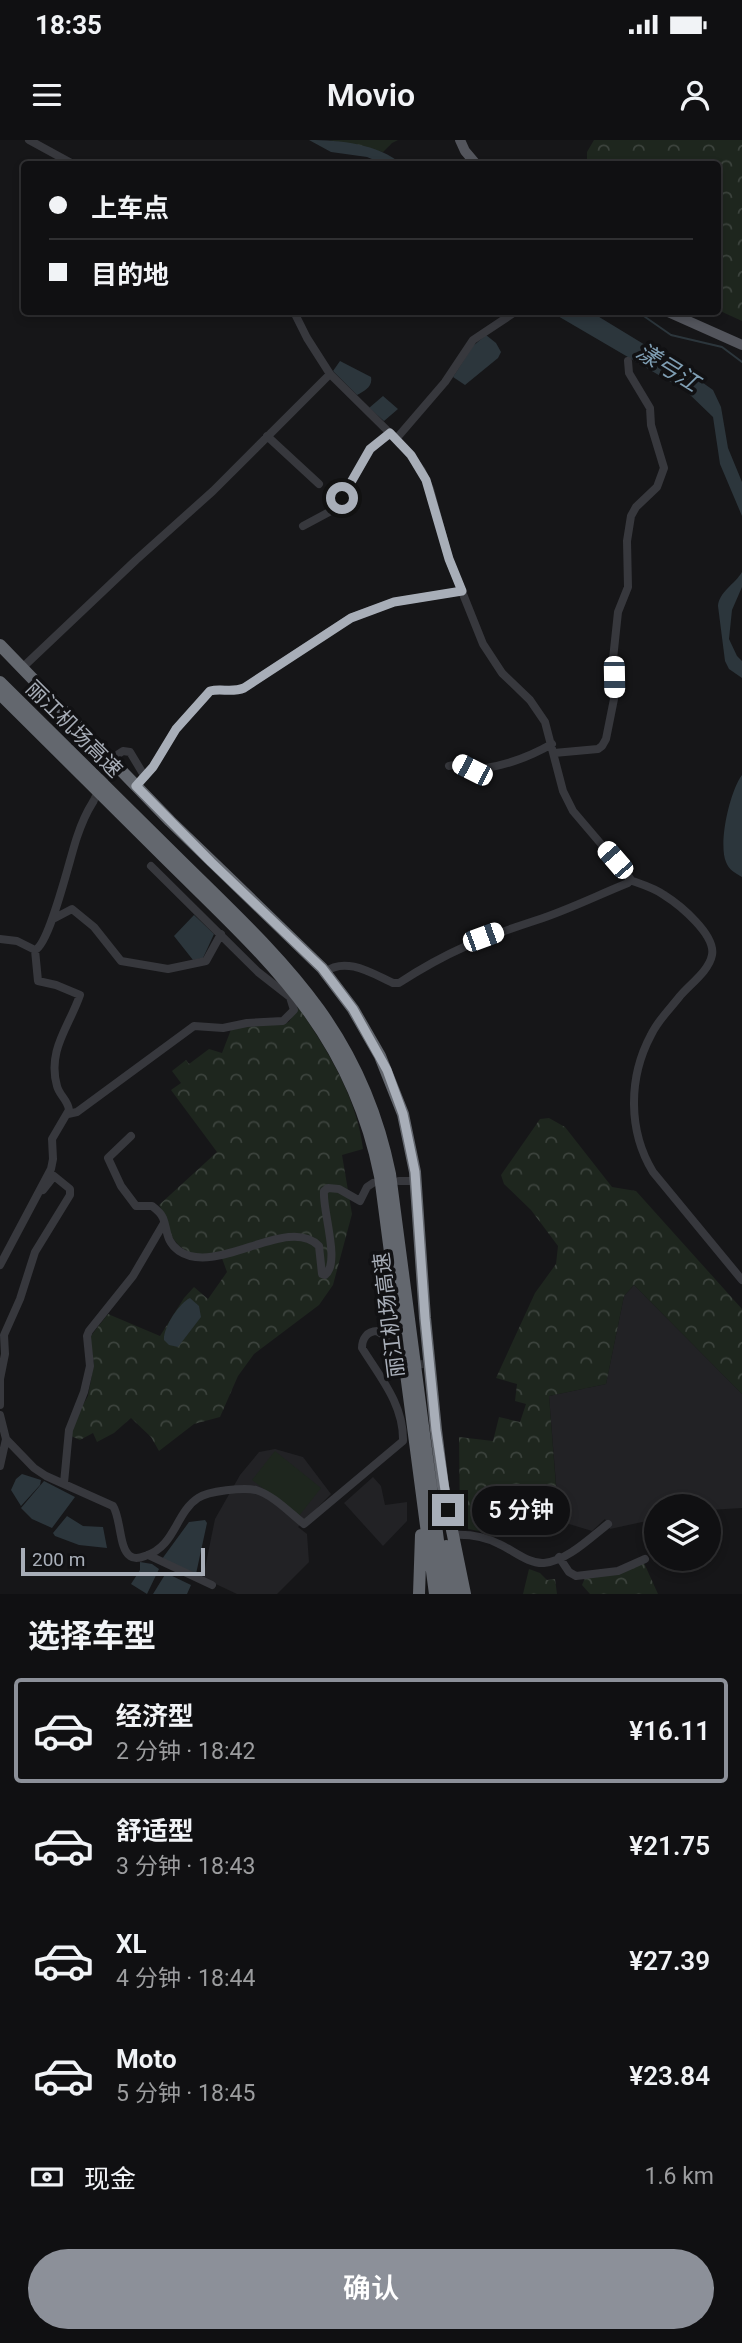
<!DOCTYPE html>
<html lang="zh">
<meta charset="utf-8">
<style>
:root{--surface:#101012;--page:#19191b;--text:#f1f3f6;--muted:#9c9d9f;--line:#303032;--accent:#8c9099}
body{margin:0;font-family:Roboto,"Noto Sans SC",sans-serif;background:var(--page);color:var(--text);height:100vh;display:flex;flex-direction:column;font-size:26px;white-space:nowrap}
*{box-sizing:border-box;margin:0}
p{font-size:23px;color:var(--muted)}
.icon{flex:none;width:38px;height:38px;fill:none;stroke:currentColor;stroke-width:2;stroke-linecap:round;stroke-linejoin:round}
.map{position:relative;height:1454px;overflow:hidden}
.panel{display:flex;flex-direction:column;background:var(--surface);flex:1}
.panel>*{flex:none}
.top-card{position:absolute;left:21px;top:21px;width:700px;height:154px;border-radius:7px;box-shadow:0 4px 10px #0003,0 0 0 2px var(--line);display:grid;align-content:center;height:154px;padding:0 28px;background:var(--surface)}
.fabs{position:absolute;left:644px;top:1354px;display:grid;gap:14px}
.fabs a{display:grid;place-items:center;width:77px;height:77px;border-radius:50%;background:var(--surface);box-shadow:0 4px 10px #0003,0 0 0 2px var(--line);font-size:35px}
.scale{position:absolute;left:21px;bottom:18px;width:184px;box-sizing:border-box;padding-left:7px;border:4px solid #a8aeb8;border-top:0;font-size:19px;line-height:24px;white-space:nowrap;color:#a8aeb8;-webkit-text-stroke:5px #111113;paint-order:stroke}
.end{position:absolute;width:32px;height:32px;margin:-16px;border:9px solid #a8aeb8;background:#111;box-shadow:0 0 0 4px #111}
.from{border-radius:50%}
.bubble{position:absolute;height:49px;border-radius:24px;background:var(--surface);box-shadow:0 4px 10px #0003,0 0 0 2px var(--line);font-size:23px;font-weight:600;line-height:49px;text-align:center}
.car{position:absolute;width:21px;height:42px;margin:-21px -10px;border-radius:9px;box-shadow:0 0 5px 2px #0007;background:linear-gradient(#fff 24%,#345 0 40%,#fff 0 76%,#345 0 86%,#fff 0)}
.top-card b{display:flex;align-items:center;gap:24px;height:66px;font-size:26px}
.top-card b+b{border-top:2px solid var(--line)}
.top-card i{width:18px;height:18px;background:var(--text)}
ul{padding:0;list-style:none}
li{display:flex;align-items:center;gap:21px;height:105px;margin:0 14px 10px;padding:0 14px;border:4px solid transparent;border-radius:7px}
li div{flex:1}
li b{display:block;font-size:26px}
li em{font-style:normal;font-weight:600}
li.active{border-color:var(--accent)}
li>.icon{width:63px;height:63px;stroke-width:1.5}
h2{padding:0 28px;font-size:32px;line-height:84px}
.pay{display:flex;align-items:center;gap:18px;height:77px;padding:0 28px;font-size:26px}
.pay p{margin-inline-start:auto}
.cta{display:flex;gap:14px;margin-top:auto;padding:14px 28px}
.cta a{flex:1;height:80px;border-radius:42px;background:var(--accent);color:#fff;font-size:28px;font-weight:600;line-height:80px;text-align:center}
.status{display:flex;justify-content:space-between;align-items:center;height:49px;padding:0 35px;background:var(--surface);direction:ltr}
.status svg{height:19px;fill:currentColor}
header{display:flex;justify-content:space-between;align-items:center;height:91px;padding:0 28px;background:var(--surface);font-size:32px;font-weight:600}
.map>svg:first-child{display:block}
.built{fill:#222225}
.forest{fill:url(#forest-crowns)}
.pitch{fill:#1e261e}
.water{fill:#2c363c}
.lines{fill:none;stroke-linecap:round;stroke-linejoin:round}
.stream{stroke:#2c363c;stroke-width:2}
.minor-tunnel{stroke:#333438;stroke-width:8;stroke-dasharray:8 4;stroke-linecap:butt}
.minor{stroke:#37383d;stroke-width:8}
.major{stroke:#53555c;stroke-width:10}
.highway{stroke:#63676e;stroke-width:12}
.route{stroke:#a8aeb8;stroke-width:9}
.labels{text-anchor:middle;stroke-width:7;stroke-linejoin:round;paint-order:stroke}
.street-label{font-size:21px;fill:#a8aeb8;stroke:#111113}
.water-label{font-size:23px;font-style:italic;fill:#7f9eb3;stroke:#111113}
</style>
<div class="status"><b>18:35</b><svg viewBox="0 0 49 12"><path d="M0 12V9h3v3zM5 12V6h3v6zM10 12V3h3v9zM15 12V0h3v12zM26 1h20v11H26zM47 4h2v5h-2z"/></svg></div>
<header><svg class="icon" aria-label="menu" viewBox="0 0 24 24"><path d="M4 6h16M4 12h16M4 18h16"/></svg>Movio<svg class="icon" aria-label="person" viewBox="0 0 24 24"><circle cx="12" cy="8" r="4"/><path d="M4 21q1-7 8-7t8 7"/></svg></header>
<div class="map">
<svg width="742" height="1454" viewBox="0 0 742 1454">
<defs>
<pattern id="forest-crowns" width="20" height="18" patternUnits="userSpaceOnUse" patternTransform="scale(1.75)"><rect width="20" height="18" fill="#1e261e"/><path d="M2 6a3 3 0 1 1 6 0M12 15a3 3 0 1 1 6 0" fill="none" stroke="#3c433d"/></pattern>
</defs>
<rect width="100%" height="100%" fill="#161618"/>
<path class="built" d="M634,1145L742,1254V1368L709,1370V1367H656V1379L610,1389L605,1379L592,1391L559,1381L549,1256L606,1244L624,1156Z
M275,1309L303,1317L331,1354L298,1387L307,1394L309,1422L277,1454H237L203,1438L215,1379L240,1335L259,1312Z
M373,1337L381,1346L385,1365L407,1362V1381L383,1406L344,1363Z"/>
<path class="forest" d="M329,0H398L392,3L383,12Z
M594,0H742V181L718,170V24H587V12Z
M298,867C327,909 357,958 363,1009L342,1015L352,1074L333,1145L319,1165L254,1214L238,1236L220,1277L194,1284L159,1311L151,1297L131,1278L114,1293L97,1302L93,1293L80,1300L71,1296L76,1277L88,1256L94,1224L90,1197L108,1174L160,1196L184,1158L194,1147L208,1159L227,1132L220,1113C197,1116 184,1116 171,1095C169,1093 166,1089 166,1085C164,1076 164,1073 159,1065L217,1012L171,950L181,943L172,931L186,920L189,924L209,909L222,913L232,887L281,884L289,882Z
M549,978L565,987L612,1047L636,1051L742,1169V1254L634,1145L624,1156L606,1244L549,1256L556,1347L498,1346L487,1393L460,1387L459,1297L493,1301L499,1277L520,1282L526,1264L515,1261L517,1244L496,1238L535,1153L556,1124L558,1106L531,1070L504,1044L501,1035L540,979Z
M644,1423L658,1454H590L582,1445L585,1438Z
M529,1429L540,1433L547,1440L555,1439L557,1454H523Z"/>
<path class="pitch" d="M275,1311L321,1348L299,1376L252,1340Z"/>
<path class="water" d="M309,0C341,0 377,4 402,24H384L367,17L331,12Z
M551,172H591L678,225L713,250L721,267L728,308L742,342V376L720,324L713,277L686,251Z
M486,195L496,203L501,212L498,218L465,245L453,237L473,206Z
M340,221L371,237C373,247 364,251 357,255L333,231Z
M383,256L398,269L384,281L369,268Z
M742,432V447L732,470L729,499L737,516L742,521V538L729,529L725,521L718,466C719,452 735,444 742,432Z
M742,635V737C735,733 729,730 726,722C718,703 730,651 742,635Z
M194,775L214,794L203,818L193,820L174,796Z
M190,1158L199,1166L201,1177L178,1207L169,1205L164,1200C163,1188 179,1163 190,1158Z
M22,1334L41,1340L40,1345L21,1366L11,1350L16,1339Z
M44,1341L75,1357L52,1388L32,1379L21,1368Z
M67,1376L83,1386L103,1387L107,1408L79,1405L55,1396L53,1393Z
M205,1380L207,1383L196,1434L162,1419L189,1382Z
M140,1422L152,1424L159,1429L147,1454L131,1444L140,1430Z
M166,1433L191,1445L187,1454H153Z"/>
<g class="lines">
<path class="stream" d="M638,172L671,195L722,207L742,222"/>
<path class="minor-tunnel" d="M93,662L114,620
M393,1228L423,1224"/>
<path class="minor" d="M29,0L73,24
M294,172L307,198L330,234L404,307L422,331L430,349L449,419L483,504L502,533L530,560L545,582L563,651L573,671L630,738L628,743C598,755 568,770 537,780C482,798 448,811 399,843H393C373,834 346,816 325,832
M267,296L319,344
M396,299L445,242L473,200L515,172
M303,386L331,371L337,365L371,309L390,293
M22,528L136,420L213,351L330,234
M554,613L598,609L602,606L606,599L614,559L613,519L618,472L628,447L627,401L631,376L636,367L657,347L664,328L651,285L650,268L629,233L628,221
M117,615L123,611L130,612L145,637
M449,626C460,622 465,630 476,629C502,627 529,617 552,604
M136,646L153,627L176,589L210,551C221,547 232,553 244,548L350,478L394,462L462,451
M630,740C641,744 655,748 664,755C680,765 716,795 712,815C709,831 690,844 680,856C670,869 658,880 651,895C628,938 628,991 653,1032L742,1140
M53,779L72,769L94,787L121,821L168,829L206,821L221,794
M0,799L17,801L35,810C50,804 70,717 77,697C81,685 86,673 93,662
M68,974L77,972L194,886L223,888L247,883L283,881L294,870L290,857L258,832L151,726
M131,996L108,1018L121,1046L136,1066H152C156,1069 161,1073 163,1078C168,1090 165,1101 179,1111C217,1137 288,1074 319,1106L322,1134L325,1135C341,1123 322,1070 324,1051L328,1048L339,1049L360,1061L367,1047L373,1043
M399,1041H416
M0,1125L51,1029L53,1019L52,999L69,970C68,960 59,955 57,946C47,910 69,887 80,855L56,845L38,841L35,810
M0,1265V1239L5,1214L4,1195L20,1159L35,1112L70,1055V1049L54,1036L43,1050
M0,1275L6,1299L34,1328L46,1336L113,1366C121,1378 119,1409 130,1416C134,1419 140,1418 145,1416C176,1406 175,1373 198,1358C208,1351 244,1347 256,1350C273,1355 290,1373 304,1384L403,1301C404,1265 380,1237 362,1208C362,1199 367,1191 377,1191L385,1196L390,1225L393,1228
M0,1326L6,1299
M64,1343L69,1290L84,1252L90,1226L87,1196L89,1191L133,1136L164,1083
M452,1395C469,1394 484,1396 499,1404C513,1410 528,1424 544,1423C567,1421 590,1398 608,1384
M148,1415L212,1445
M559,1417L569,1432L576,1436L618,1431L645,1419"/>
<path class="major" d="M460,0L465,11L476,24
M668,172L742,205"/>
<path class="highway" d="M0,505L170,681L322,828L353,869L380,916L403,974L415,1032L425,1178L436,1290L443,1346L465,1454
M0,542C58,599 116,657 174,714C277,816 360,885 390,1034L445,1454
M0,554C56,609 111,665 167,720C267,819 351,890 380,1036L435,1454
M446,1406L456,1454
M419,1454L421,1395"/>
</g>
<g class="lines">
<path class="route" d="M342,358L370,309L390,293L411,315L426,340L449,419L462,451L394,462L351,478L244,548C232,553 221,548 210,551L176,589L153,627L136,646L211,722L322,828L353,869L387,930L403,974L415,1032L425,1178L436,1290L448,1370"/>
</g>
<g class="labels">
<g class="street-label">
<text transform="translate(74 589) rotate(45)" y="7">丽江机场高速</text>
<text transform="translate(389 1175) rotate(-97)" y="7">丽江机场高速</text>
</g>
<g class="water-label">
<text transform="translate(668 227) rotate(32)" y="8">漾弓江</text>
</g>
</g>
</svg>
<div class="fabs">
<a><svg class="icon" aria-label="layers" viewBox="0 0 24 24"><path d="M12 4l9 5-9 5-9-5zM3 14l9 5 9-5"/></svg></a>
</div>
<div class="scale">200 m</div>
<i class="end from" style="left:342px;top:358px"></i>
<i class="end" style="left:448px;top:1370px"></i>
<div class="bubble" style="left:472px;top:1346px;width:98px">5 分钟</div>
<i class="car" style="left:614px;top:537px;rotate:179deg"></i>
<i class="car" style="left:472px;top:630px;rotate:297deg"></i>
<i class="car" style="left:615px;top:720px;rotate:319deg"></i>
<i class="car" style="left:483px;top:797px;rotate:70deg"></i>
<div class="top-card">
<b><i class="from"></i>上车点</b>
<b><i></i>目的地</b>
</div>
</div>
<section class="panel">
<h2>选择车型</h2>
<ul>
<li class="active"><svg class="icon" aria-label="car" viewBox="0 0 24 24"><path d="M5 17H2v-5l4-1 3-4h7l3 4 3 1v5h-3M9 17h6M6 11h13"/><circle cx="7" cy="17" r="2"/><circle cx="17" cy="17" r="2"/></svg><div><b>经济型</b><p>2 分钟 · 18:42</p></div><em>¥16.11</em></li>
<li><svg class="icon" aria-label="car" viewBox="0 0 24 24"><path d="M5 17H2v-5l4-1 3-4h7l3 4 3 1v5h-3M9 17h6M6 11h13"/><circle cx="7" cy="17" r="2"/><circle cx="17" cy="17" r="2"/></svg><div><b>舒适型</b><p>3 分钟 · 18:43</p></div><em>¥21.75</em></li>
<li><svg class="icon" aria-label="car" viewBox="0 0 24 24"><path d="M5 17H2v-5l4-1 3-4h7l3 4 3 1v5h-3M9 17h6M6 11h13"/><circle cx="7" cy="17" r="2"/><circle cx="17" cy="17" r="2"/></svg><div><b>XL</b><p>4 分钟 · 18:44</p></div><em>¥27.39</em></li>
<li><svg class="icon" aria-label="car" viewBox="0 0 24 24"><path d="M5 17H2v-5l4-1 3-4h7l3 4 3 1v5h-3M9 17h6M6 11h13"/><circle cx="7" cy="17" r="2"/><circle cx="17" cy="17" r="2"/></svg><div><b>Moto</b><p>5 分钟 · 18:45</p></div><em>¥23.84</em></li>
</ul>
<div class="pay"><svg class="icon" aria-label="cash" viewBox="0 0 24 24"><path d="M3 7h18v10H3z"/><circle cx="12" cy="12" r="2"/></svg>现金<p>1.6 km</p></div>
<div class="cta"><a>确认</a></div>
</section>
